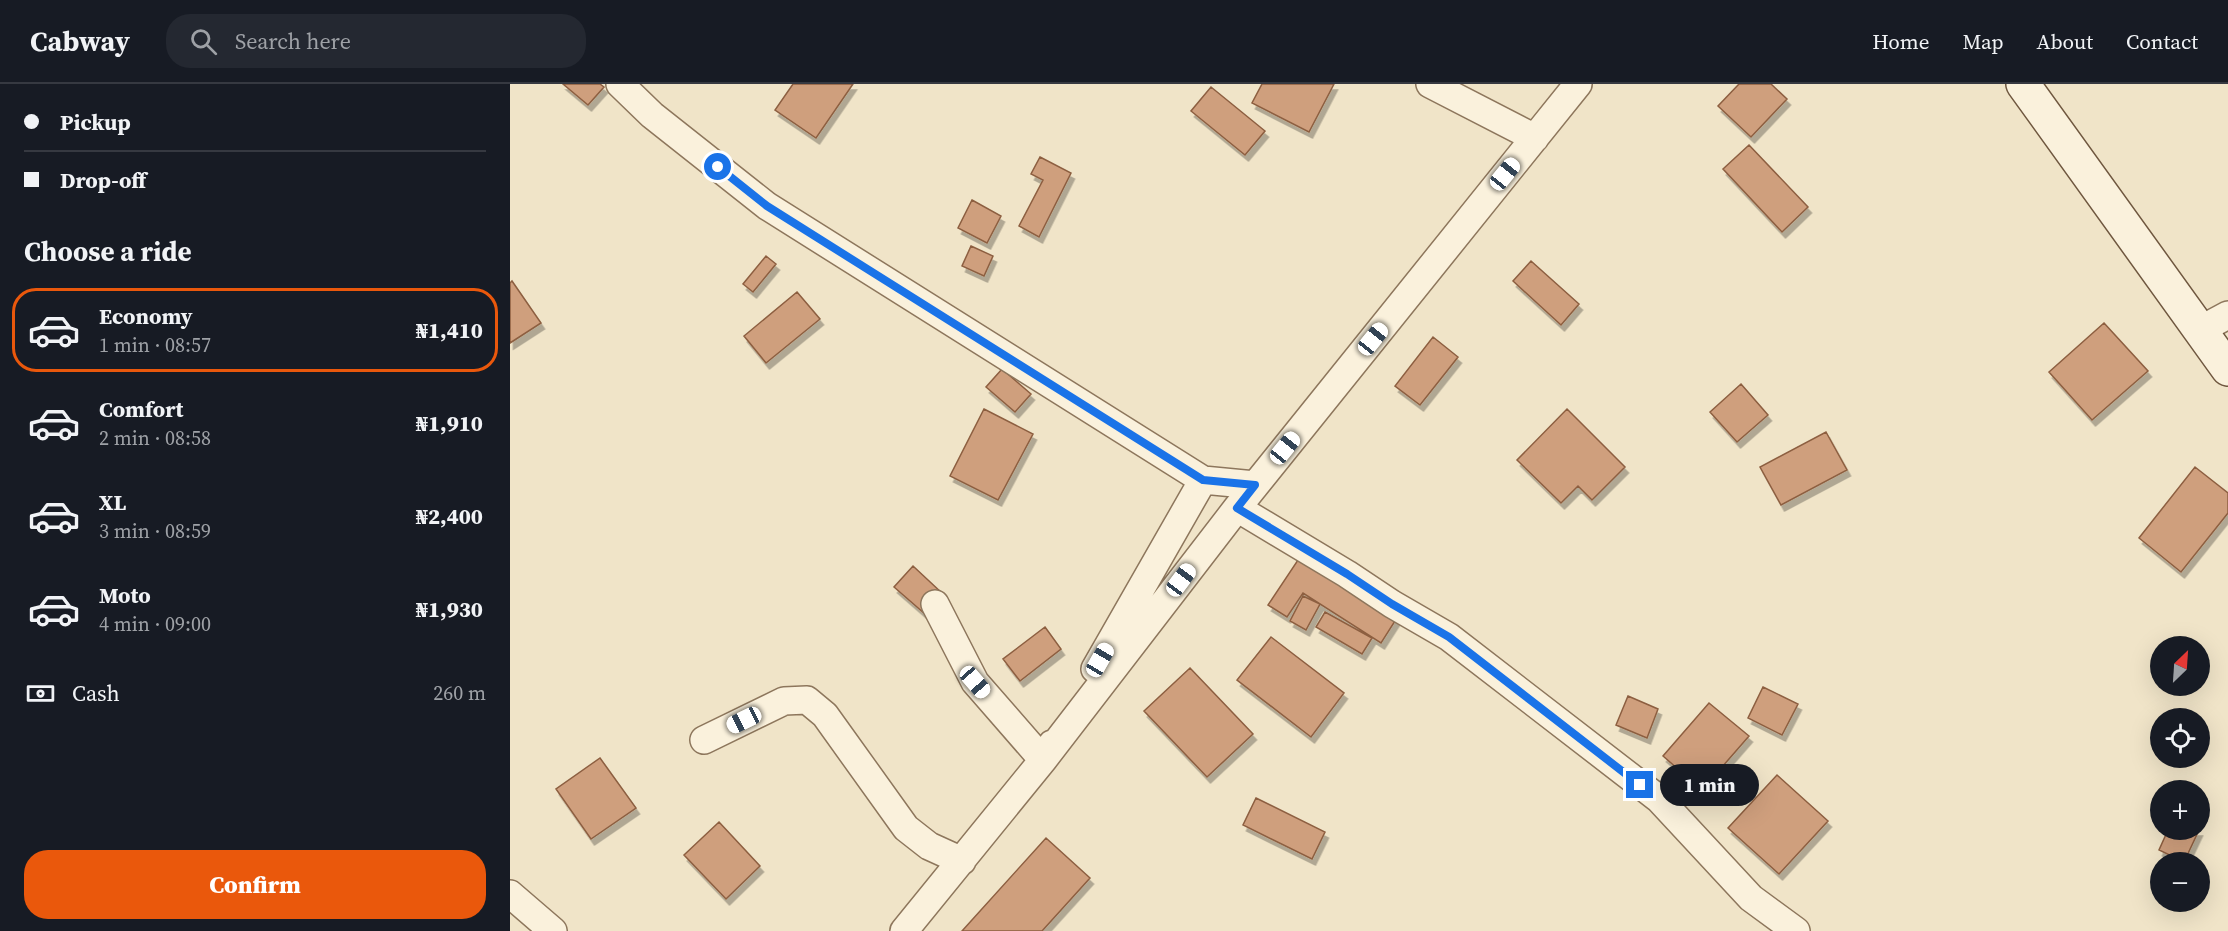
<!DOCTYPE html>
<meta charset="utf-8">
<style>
:root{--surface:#171b24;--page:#242831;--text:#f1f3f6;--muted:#9ea1a6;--line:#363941;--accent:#ea580c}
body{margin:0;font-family:"Source Serif 4",serif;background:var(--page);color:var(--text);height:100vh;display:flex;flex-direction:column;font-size:22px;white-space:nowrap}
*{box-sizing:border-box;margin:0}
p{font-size:20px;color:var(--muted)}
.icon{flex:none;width:33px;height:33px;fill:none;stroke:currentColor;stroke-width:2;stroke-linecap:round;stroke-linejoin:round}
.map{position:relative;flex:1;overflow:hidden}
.side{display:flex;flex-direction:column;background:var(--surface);width:510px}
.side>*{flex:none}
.guide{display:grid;align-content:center;height:132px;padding:0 24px;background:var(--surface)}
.needle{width:39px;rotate:25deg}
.controls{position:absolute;left:1640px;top:552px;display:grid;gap:12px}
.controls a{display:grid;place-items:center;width:60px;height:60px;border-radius:50%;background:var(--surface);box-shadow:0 6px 24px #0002;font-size:30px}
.end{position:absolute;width:27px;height:27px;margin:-14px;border:8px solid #1a73e8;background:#fff;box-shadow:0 0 0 3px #fff}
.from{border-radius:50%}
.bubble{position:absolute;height:42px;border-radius:21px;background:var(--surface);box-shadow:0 6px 24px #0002;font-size:20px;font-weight:800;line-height:42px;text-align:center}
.car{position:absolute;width:18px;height:36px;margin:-18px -9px;border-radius:8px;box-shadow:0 0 4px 2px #0007;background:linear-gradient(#fff 24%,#345 0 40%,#fff 0 76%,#345 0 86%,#fff 0)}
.guide b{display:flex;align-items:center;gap:21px;height:57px;font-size:22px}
.guide b+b{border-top:2px solid var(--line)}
.guide i{width:15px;height:15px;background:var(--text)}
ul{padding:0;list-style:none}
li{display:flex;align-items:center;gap:18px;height:84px;margin:0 12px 9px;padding:0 12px;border:3px solid transparent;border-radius:24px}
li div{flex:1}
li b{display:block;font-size:22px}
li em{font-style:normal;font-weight:800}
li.on{border-color:var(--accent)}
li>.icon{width:54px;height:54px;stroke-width:1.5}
h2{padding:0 24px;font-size:27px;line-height:72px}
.pay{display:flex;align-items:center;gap:15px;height:66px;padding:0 24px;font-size:22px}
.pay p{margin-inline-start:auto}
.primary-button{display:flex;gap:12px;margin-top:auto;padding:12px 24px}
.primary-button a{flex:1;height:69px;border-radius:24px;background:var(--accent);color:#fff;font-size:24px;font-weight:800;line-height:69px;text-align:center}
header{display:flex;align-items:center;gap:36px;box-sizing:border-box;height:84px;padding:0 30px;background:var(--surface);border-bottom:2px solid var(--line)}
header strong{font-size:28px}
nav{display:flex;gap:33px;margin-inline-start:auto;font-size:21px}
.search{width:420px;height:54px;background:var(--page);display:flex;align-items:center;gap:15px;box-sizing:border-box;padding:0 21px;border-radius:24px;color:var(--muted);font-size:22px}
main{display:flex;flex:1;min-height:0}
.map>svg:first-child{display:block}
.building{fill:#cf9f7d;stroke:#8d5f41;stroke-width:1.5;filter:url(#shadow)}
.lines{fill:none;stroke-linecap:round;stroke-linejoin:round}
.street-casing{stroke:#8d765c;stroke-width:30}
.secondary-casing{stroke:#6f573f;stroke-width:36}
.street{stroke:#faf1dc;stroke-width:27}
.secondary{stroke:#faf1dc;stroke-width:33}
.route{stroke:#1a73e8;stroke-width:8}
</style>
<header>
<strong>Cabway</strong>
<div class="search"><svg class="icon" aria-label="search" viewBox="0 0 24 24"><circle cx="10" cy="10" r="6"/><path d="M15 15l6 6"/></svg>Search here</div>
<nav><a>Home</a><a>Map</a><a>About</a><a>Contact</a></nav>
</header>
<main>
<section class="side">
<div class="guide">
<b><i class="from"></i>Pickup</b>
<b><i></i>Drop-off</b>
</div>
<h2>Choose a ride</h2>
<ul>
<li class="on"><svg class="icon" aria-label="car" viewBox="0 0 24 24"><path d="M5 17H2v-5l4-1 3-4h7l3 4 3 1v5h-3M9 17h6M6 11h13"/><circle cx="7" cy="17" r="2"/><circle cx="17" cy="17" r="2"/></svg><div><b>Economy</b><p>1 min · 08:57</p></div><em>₦1,410</em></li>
<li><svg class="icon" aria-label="car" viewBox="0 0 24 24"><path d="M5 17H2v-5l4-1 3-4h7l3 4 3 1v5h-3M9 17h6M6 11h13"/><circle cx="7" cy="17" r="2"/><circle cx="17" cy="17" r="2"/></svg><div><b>Comfort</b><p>2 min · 08:58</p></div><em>₦1,910</em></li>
<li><svg class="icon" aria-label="car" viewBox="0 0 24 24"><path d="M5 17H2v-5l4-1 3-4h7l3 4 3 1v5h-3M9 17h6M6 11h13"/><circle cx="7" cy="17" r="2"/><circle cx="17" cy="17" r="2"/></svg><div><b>XL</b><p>3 min · 08:59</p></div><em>₦2,400</em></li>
<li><svg class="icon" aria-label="car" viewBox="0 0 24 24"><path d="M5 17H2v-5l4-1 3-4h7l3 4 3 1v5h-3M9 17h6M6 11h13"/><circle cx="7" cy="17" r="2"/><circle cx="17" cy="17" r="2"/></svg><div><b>Moto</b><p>4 min · 09:00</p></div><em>₦1,930</em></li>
</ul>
<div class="pay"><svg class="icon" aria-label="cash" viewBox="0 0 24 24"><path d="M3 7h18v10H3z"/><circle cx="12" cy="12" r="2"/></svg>Cash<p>260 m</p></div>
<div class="primary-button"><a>Confirm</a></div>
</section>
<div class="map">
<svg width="1718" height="847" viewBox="0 0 1718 847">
<defs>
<filter id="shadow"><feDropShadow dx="3.5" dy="6" stdDeviation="0" flood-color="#0004"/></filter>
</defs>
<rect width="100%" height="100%" fill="#f0e4c8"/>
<path class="building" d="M53,0H90L94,3L78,21Z
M283,0H343L306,54L265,26Z
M752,0H824L799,48L742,19Z
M1229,0H1261L1277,15L1241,53L1208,22Z
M701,3L755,47L735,71L681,27Z
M1239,61L1298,123L1272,148L1213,85Z
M530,73L561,89L529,153L509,142L533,96L521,90Z
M462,116L491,132L477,159L448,144Z
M461,162L483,172L474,192L452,182Z
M256,172L266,180L243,208L233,200Z
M1021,177L1069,220L1051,241L1003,197Z
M2,197L31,239L0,259V199Z
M287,208L310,235L256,279L234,252Z
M1594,239L1638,287L1582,336L1539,288Z
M923,253L948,273L910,321L885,302Z
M492,285L521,310L505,328L476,303Z
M1231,300L1258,331L1227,358L1200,328Z
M474,325L523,350L488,416L440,392Z
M474,325L523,350L488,416L440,392Z
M1057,325L1115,383L1082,416L1068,402L1051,419L1007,376Z
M1057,325L1115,383L1082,416L1068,402L1051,419L1007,376Z
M1316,348L1337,386L1271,421L1250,383Z
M1685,383L1718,409V429L1671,488L1629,454Z
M796,464L892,526L871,559L793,509L777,533L758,521Z
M403,482L433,510L415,530L384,503Z
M793,512L810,520L796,546L780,537Z
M815,528L862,554L852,570L806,543Z
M535,543L551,565L510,597L493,575Z
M535,543L551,565L510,597L493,575Z
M761,553L834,609L801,653L727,596Z
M680,584L743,650L697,693L634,627Z
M1253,603L1288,620L1272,651L1238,634Z
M1118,612L1148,625L1137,654L1106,641Z
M1199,619L1239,652L1192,706L1153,672Z
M90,674L126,724L81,755L46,705Z
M1267,691L1318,737L1269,790L1218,744Z
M746,714L815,748L802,775L733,741Z
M209,738L250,782L216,815L174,771Z
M1658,746H1689L1674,778L1649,766Z
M1658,746H1689L1674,778L1649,766Z
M536,754L580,794L532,847H452Z"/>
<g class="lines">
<defs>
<path id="street" d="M110,0L142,31L257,122L693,396L745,401
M920,0L1025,54
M1690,246L1718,231
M727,424L837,490L882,520L939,553L1149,715L1241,814L1286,847
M425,520L465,598L533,676L542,660
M585,585L693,396
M194,656L274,617L297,616L315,631L396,744L419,762L452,777
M0,810L43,847
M394,847L533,676L727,424L1068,0"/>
<path id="secondary" d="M1513,0L1718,285"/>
</defs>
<use href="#street" class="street-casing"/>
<use href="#secondary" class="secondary-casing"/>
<use href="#street" class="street"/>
<use href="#secondary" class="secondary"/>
</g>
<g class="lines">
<path class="route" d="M208,83L257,122L693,396L745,401L727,424L837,490L882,520L939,553L1130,701"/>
</g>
</svg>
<div class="controls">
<a><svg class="needle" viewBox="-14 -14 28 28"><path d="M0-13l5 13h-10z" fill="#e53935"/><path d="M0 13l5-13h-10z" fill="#9ea1a6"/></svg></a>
<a><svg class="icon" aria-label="locate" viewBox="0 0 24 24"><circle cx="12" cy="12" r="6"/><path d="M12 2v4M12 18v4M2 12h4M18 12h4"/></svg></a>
<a>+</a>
<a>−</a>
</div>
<i class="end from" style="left:208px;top:83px"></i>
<i class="end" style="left:1130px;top:701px"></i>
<div class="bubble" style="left:1150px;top:680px;width:99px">1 min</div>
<i class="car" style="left:995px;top:90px;rotate:39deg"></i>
<i class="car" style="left:863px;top:255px;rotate:39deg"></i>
<i class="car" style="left:775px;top:364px;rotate:39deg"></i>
<i class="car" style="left:671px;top:496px;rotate:37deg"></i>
<i class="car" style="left:590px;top:576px;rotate:30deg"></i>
<i class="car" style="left:465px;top:598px;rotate:139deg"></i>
<i class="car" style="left:234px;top:636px;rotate:244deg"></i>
</div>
</main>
